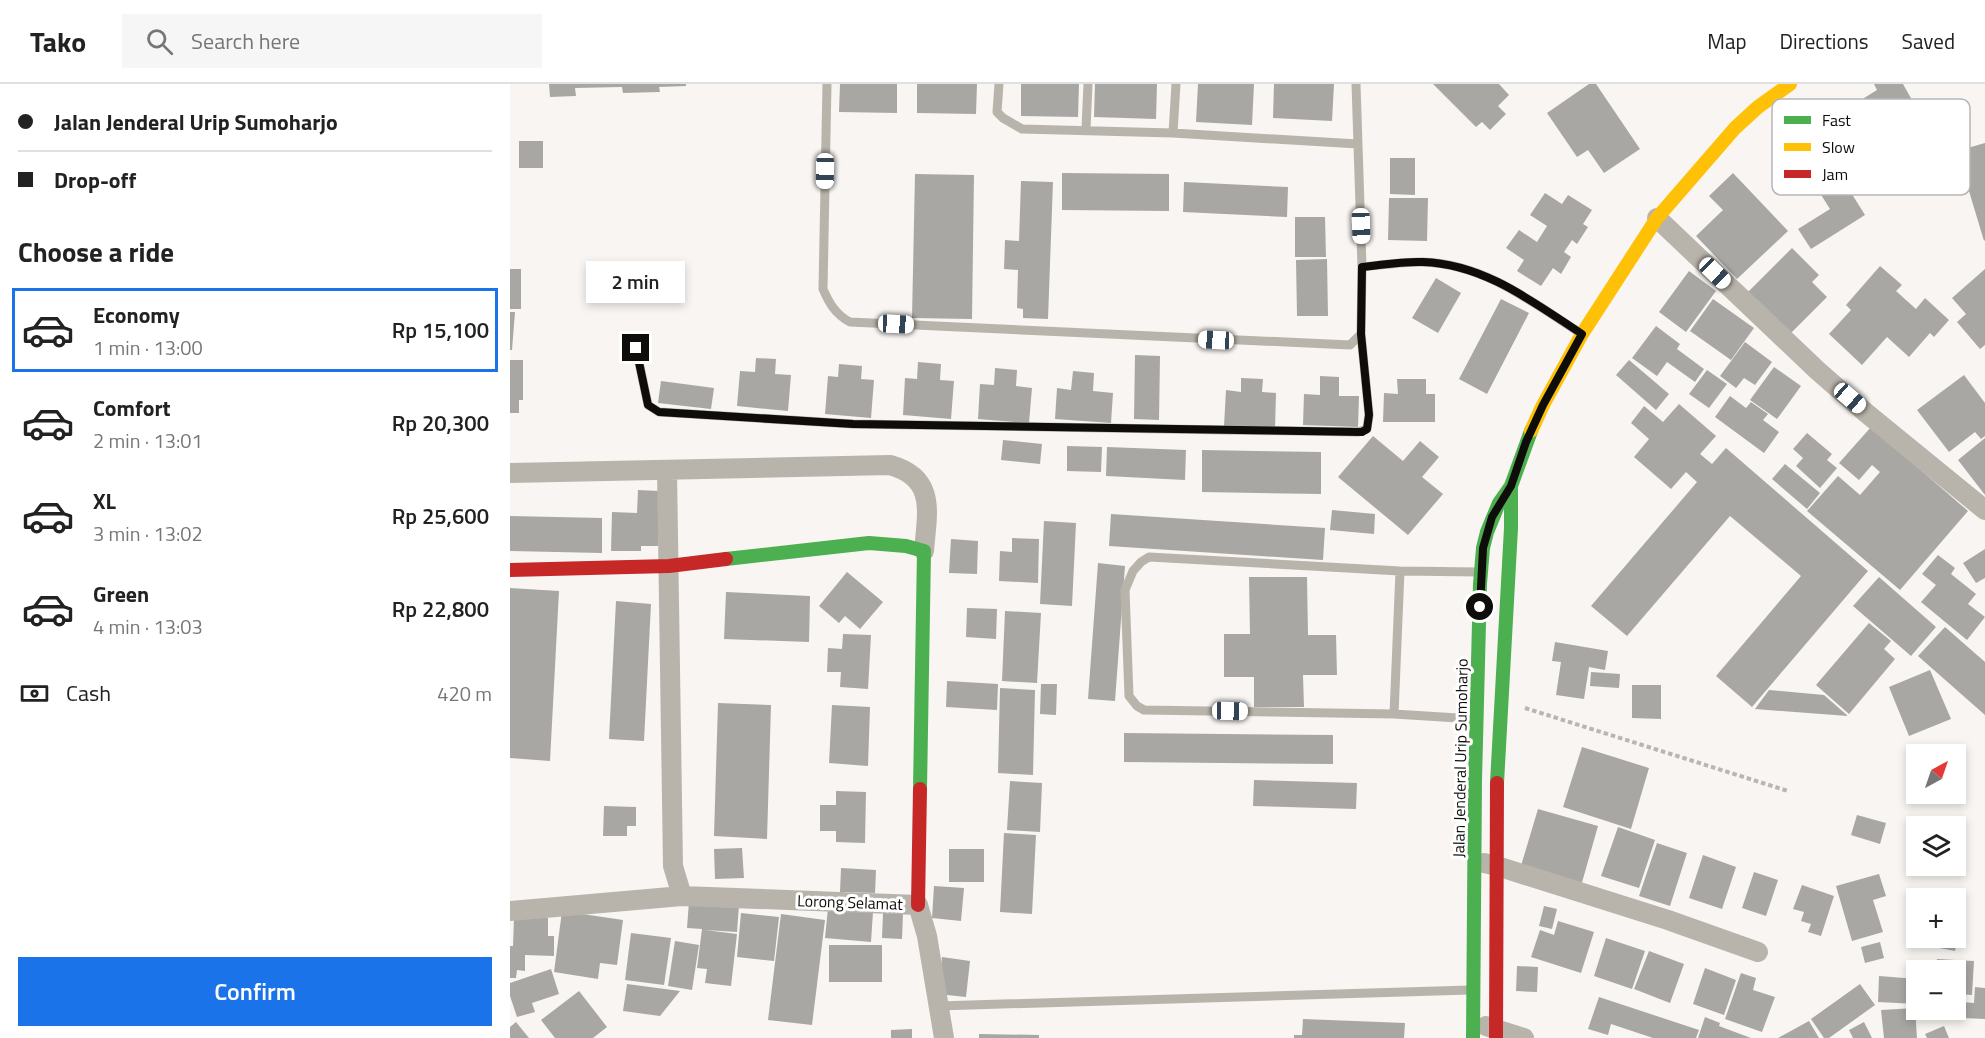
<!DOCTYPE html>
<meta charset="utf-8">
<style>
:root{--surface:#fff;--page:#f6f6f6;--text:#222;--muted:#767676;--line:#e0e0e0;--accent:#1a73e8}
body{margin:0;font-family:"Titillium Web",sans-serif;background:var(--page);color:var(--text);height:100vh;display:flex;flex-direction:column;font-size:22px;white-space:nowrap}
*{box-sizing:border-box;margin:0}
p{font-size:20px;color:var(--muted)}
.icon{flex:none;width:33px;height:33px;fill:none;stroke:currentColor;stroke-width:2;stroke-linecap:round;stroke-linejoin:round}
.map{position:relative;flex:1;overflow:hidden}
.details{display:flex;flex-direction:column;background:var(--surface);width:510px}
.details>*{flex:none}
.guide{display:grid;align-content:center;height:132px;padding:0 18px;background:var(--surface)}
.needle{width:39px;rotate:40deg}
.tools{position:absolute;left:1396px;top:660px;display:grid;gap:12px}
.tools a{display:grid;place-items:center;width:60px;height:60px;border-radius:0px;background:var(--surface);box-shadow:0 3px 9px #0003;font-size:30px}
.end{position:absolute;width:27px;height:27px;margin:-14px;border:8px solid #0f0d0a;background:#fff;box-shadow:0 0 0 3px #fff}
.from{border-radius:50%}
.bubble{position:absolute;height:42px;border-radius:0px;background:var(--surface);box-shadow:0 3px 9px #0003;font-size:20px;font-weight:600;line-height:42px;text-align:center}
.car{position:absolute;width:18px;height:36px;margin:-18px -9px;border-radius:8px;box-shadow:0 0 4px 2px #0007;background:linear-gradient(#fff 24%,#345 0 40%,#fff 0 76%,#345 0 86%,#fff 0)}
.guide b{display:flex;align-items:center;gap:21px;height:57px;font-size:22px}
.guide b+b{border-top:2px solid var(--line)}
.guide i{width:15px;height:15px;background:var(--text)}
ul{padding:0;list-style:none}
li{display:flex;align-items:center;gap:18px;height:84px;margin:0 12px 9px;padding:0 6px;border:3px solid transparent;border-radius:0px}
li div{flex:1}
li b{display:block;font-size:22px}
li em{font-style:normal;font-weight:600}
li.current{border-color:var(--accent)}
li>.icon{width:54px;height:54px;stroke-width:1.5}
h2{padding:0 18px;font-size:27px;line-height:72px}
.pay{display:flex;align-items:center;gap:15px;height:66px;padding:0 18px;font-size:22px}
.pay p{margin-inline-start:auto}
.primary-button{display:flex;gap:12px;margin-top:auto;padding:12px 18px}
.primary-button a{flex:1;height:69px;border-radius:0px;background:var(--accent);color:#fff;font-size:24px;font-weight:600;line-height:69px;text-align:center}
header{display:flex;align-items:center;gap:36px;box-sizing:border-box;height:84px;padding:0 30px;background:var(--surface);border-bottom:2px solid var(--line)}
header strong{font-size:28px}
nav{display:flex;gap:33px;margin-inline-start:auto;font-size:21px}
.search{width:420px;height:54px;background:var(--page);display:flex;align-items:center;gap:15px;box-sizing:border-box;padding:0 21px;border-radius:0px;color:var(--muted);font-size:22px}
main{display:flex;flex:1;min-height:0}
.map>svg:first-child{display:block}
.building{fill:#a9a7a4}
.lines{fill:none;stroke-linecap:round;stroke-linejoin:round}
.path{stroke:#b9b5b1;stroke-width:4;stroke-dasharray:4.5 3;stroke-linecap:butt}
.lane{stroke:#b9b4ab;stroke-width:9}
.street{stroke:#b9b4ab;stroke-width:20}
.fast{stroke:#4caf50;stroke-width:14}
.slow{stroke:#ffc107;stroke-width:14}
.jam{stroke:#c62828;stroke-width:14}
.route{stroke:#0f0d0a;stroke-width:8}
.labels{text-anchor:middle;stroke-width:6;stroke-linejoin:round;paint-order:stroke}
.street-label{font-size:16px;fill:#0f0d0a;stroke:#fff}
.key{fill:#fff;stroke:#b7b6b6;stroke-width:1.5}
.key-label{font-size:16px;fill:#0f0d0a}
</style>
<header>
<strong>Tako</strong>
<div class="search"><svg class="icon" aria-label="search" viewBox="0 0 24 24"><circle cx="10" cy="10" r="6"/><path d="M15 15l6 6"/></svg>Search here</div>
<nav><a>Map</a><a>Directions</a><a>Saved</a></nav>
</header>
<main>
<section class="details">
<div class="guide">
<b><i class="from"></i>Jalan Jenderal Urip Sumoharjo</b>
<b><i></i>Drop-off</b>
</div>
<h2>Choose a ride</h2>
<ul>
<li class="current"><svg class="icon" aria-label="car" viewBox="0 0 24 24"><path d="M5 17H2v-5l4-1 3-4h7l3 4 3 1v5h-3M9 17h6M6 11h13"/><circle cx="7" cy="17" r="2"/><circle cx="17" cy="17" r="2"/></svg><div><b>Economy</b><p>1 min · 13:00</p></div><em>Rp 15,100</em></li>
<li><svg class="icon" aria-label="car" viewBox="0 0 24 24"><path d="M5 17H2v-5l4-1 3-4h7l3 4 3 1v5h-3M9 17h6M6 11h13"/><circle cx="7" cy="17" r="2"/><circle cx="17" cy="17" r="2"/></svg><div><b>Comfort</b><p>2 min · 13:01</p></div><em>Rp 20,300</em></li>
<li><svg class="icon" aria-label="car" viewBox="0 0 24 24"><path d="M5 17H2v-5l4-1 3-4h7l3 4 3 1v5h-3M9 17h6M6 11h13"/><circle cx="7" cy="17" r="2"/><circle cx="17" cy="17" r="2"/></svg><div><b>XL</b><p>3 min · 13:02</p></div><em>Rp 25,600</em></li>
<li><svg class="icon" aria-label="car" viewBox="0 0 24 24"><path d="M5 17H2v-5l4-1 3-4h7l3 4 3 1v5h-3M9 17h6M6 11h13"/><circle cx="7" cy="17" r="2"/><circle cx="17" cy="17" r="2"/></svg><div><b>Green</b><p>4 min · 13:03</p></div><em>Rp 22,800</em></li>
</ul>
<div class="pay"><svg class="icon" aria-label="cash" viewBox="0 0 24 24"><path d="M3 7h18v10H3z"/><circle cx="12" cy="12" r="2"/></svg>Cash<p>420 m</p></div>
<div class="primary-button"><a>Confirm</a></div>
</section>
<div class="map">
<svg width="1475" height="954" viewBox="0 0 1475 954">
<rect width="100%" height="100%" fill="#f8f5f2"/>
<path class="building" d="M39,0H176V2L149,3L150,8L113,9L112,3L65,4L66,12L40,13Z
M330,0H387V29L329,28Z
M407,0H467L466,30L407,29Z
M511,0H569L568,33L511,32Z
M585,0H647L646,35L584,33Z
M688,0H744L742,41L686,38Z
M764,0H824L822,37L763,34Z
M923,0H989L999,11L988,22L996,30L980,46L972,38L966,43Z
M1079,0H1086L1130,65L1094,89L1078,66L1067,73L1037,29Z
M1364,0H1393L1421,50L1386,70L1354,14L1367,6Z
M1315,53L1346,103L1340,107L1355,131L1301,165L1288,145L1320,125L1286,71Z
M9,57H33V84H9Z
M1475,59V156L1474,157L1447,67Z
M880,74H905V111L880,110Z
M552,89L659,90V127L552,126Z
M1223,89L1278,147L1227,195L1186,152L1213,126L1199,112Z
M405,90L464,91L462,235L402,234Z
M511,97L543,98L538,235L513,234V225L507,224L508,186L494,185L495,156L509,157Z
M674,98L778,103L777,133L673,128Z
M1035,109L1052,120L1058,111L1082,126L1073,140L1078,143L1067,160L1062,156L1054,168L1061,173L1051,190L1043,184L1031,202L1007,187L1014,176L996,164L1009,146L1027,158L1037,142L1020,131Z
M879,114H918L917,157L878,156Z
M785,133H815L816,173H785Z
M1282,164L1309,191L1302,198L1317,213L1279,251L1236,210Z
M817,175L818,232H787L786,176Z
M1370,182L1392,201L1386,207L1406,225L1415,214L1439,236L1424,253L1420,249L1399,273L1377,253L1352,281L1319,250L1341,226L1336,221Z
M0,185H11V225H0Z
M1475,185V261L1470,265L1447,238L1456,230L1442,214Z
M1179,187L1206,207L1176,248L1149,228Z
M926,194L951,209L928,249L902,234Z
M991,215L1019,229L977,310L949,295Z
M1203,215L1244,244L1221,276L1180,247Z
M0,228H5L2,266H0Z
M1146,242L1170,260L1167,265L1194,285L1185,298L1157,278L1147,292L1122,274Z
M1235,258L1262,278L1245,301L1234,294L1226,304L1210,292Z
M625,271L650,272L649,336L624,335Z
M246,274L266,275L265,290L281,291L278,327L227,322L230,287L245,288Z
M0,276H13V316H9V329H0Z
M1119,276L1159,310L1146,326L1106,291Z
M408,278L431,280L430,296L444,297L441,335L393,331L395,294L407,295Z
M329,280L352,282L351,295L364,296L361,334L315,330L318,292L328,293Z
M1264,283L1291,302L1267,335L1240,316Z
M485,284L507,286L506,302L522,304L519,339L468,335L470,300L484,301Z
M1197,286L1217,300L1199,324L1179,310Z
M563,287L584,289L583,307L603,309L601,339L545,335L547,304L561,306Z
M1454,291L1475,319V352L1471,355L1465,348L1439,368L1407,326Z
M810,292L829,293V312H849L848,343L793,341L794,310L810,311Z
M731,294L753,295L752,308L766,309L765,345L714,342L716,306L731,308Z
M887,295H916V310H925V338H873L874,309L888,310Z
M151,297L204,304L201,325L148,319Z
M1220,312L1236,324L1241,318L1258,330L1253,336L1269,348L1254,369L1205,333Z
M1169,320L1206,352L1190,370L1202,380L1216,364L1358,487L1242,623L1206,592L1291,492L1220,432L1117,552L1081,522L1187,398L1176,388L1161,405L1124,373L1139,355L1121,339L1134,322L1153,338Z
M1361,343L1458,427L1390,506L1297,427L1328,392L1350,411L1370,388L1362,381L1349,396L1329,379Z
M1297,349L1322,370L1317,376L1327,384L1310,404L1286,382L1293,374L1283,365Z
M863,352L893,377L910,357L929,373L912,393L933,410L898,451L828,393Z
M1475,354V411L1448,376Z
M493,356L532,360L530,380L491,376Z
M557,362L592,363L591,388L557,387Z
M597,363L676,366L675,396L596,392Z
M692,366L811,368V410L692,408Z
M1275,380L1310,409L1297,425L1262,395Z
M128,406L149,407L148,462H131V467H101L102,428L127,429Z
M822,426L865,430L864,450L820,446Z
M601,430L815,444L813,476L599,462Z
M0,432L92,434V469L0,467Z
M534,437L566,439L562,522L530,520Z
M502,454L529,455L528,499L489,497L490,467L502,468Z
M441,455L468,457L467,490L439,489Z
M1475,465V494L1466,499L1453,479Z
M1428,471L1445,484L1441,490L1466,510L1458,520L1475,533L1457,556L1411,518L1426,501L1412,490Z
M588,479L615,482L605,617L578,615Z
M337,488L373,518L350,545L335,532L329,539L309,522Z
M739,493H797L798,551H826L827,591H793L794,623H744V593H714V550H740Z
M1369,493L1426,543L1401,572L1343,522Z
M0,504L49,507L40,677L0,674Z
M216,508L300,512L299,558L214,555Z
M106,517L141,520L134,657L99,655Z
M457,524L487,525L486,555L456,553Z
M495,527L531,529L527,599L492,597Z
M1359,539L1381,557L1374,565L1385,575L1339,630L1306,601Z
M1435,543L1475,578V631L1408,572Z
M333,550L361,551L358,605L330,603L331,588H317L318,564L332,565Z
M1045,558L1098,567L1095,586L1079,583L1074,615L1046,611L1051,578L1042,577Z
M1420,586L1441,635L1399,652L1379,603Z
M1081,588L1110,590L1109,604L1080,602Z
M437,597L488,600L487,626L436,623Z
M531,600H547L546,631L530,630Z
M1122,601H1151V635L1122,634Z
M490,604L525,606L523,691L488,689Z
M1259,606L1314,611L1338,632L1245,625Z
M208,619L261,621L257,755L204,752Z
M322,621L360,623L358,682L319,679Z
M614,649L823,651V680L614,678Z
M1072,663L1139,684L1121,745L1053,723Z
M744,696L847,699L846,725L743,722Z
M500,697L532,699L530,748L497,746Z
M326,707L356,708L355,759L326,758V747H310V721H326Z
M94,722L126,723V742H117V752H93Z
M1028,725L1088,742L1071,802L1010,785Z
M1347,731L1376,739L1370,760L1341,751Z
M1108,743L1145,756L1129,804L1091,792Z
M494,749L526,751L522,830L490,828Z
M1147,759L1177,769L1160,822L1129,812Z
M232,764L234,794L205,795L204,765Z
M439,765H474V798H439Z
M1193,771L1226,783L1212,825L1179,814Z
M331,784L366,786L365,809L330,808Z
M1244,788L1268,796L1256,832L1232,824Z
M1369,790L1376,812L1363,816L1373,848L1342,857L1326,802Z
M1292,801L1324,812L1311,852L1298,848L1301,840L1291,837L1294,828L1283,825Z
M424,802L454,804L451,837L422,834Z
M179,817L229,821L227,848L195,846L227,850L221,902L195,899L197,885L187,884L192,845L177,844Z
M1034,822L1047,825L1042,845L1029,842Z
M318,824L363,828L361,858L315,854Z
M1406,825L1407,854H1446V836L1451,837L1445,867L1399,858Z
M52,827L113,836L107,881L90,879L88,895L44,888Z
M231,829L269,833L264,877L227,873Z
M373,829H393L392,855L372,854Z
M271,830L315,836L302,941L258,936Z
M4,833L38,834V852H44V872L15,871V887L7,886L6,894H0V862H3Z
M1048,837L1084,848L1071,889L1021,873L1030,846L1044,851Z
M121,849L161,854L154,901L115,896Z
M1096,854L1135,867L1122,905L1084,892Z
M165,857L189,861L182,906L158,902Z
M1370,858L1374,874L1355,879L1351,863Z
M319,861H372V898H319Z
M1139,867L1174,880L1160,919L1124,905Z
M432,873L460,877L456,913L428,910Z
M1427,875L1464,877L1462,911L1446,910V886H1426Z
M1007,882L1028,883L1027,908L1006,907Z
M1195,884L1226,896L1214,931L1183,920Z
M41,885L49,910L22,919L25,928L7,933L0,912V899Z
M1231,889L1246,894L1243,906L1265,913L1252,948L1215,935Z
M1369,892L1407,895L1406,920L1368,918Z
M117,900L170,907L150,932L113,927Z
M1350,900L1365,921L1319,954H1314L1301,935Z
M1465,903L1475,904V935L1453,934V918L1464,919Z
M69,907L97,943L83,954H45L31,936Z
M1089,913L1189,946L1186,954H1143L1101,940L1098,951L1078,945Z
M1405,924L1407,954H1374L1371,926Z
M1195,933L1210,939L1209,942L1241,954H1188Z
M793,935L895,939L894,954H784V951H792Z
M1299,937L1309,954H1268Z
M6,938L19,954H0V943Z
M1354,938L1362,954H1343L1339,946Z
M1434,942L1439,954H1417L1415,950Z
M402,945V954H381V946Z
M469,950L529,951V954H469Z"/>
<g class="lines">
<path class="path" d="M1015,624L1278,707"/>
<path class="lane" d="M317,0L313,205C319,219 326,231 340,238L840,261L851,250L852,183C872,181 892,178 912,178C972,179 1021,217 1070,249
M489,0L487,28L493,34L512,45L663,49L848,60
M846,0L852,183
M576,45L578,0
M663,49L666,0
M126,264L138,321L149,328L343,340L848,348L857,345L859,331L851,250
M884,630L890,487
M964,635L884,630L634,626L627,622L619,612L615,506L623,487L631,478L639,473L890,487L969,488
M428,922L960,906"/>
<path class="street" d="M1147,134L1308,287L1355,328L1475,426
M157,386L163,782L172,812
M0,389L380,381C427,394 417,429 414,467
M974,779L987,782L1158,836L1248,868
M0,827L172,812L408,821L417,852L434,954
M976,942L1014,954"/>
<path class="fast" d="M216,475L359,459L396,462L414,467L410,705
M987,699L1001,444V402
M963,954L965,696L970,500L973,464L977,448L989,419L1001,402L1021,347"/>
<path class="slow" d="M1021,347L1033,321L1072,250L1147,134L1225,44L1248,23L1280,0"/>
<path class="jam" d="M0,486L159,482L216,475
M408,821L410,705
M986,954L987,699"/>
</g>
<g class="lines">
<path class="route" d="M126,264L138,321L149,328L343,340L852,348L857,345L859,331L851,250L852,183C872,181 893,177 913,178C974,180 1023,218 1072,250L1033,321L1016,358L1001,402L982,433L973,464L970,523"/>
</g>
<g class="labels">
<g class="street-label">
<text transform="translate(950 674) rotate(-89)" y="6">Jalan Jenderal Urip Sumoharjo</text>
<text transform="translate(340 818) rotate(2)" y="6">Lorong Selamat</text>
</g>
</g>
<rect x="1262" y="15" width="198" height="96" rx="9" class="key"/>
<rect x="1274" y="32" width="27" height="8" fill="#4caf50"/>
<rect x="1274" y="59" width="27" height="8" fill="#ffc107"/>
<rect x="1274" y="86" width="27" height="8" fill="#c62828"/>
<g class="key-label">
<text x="1312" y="42">Fast</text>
<text x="1312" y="69">Slow</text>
<text x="1312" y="96">Jam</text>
</g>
</svg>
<div class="tools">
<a><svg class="needle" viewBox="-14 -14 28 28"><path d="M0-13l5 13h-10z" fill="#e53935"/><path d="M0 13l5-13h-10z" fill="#767676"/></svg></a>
<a><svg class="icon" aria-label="layers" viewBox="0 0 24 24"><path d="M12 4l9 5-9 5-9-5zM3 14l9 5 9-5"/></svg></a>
<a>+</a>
<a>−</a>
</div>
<i class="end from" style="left:970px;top:523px"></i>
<i class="end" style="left:126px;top:264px"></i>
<div class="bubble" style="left:76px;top:177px;width:99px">2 min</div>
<i class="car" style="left:315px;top:87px;rotate:181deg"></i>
<i class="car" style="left:851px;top:142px;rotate:178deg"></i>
<i class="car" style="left:1205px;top:189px;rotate:134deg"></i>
<i class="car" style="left:386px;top:240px;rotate:93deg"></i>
<i class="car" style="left:706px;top:256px;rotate:273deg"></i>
<i class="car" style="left:1340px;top:314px;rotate:131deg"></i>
<i class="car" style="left:720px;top:627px;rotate:91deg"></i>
</div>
</main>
